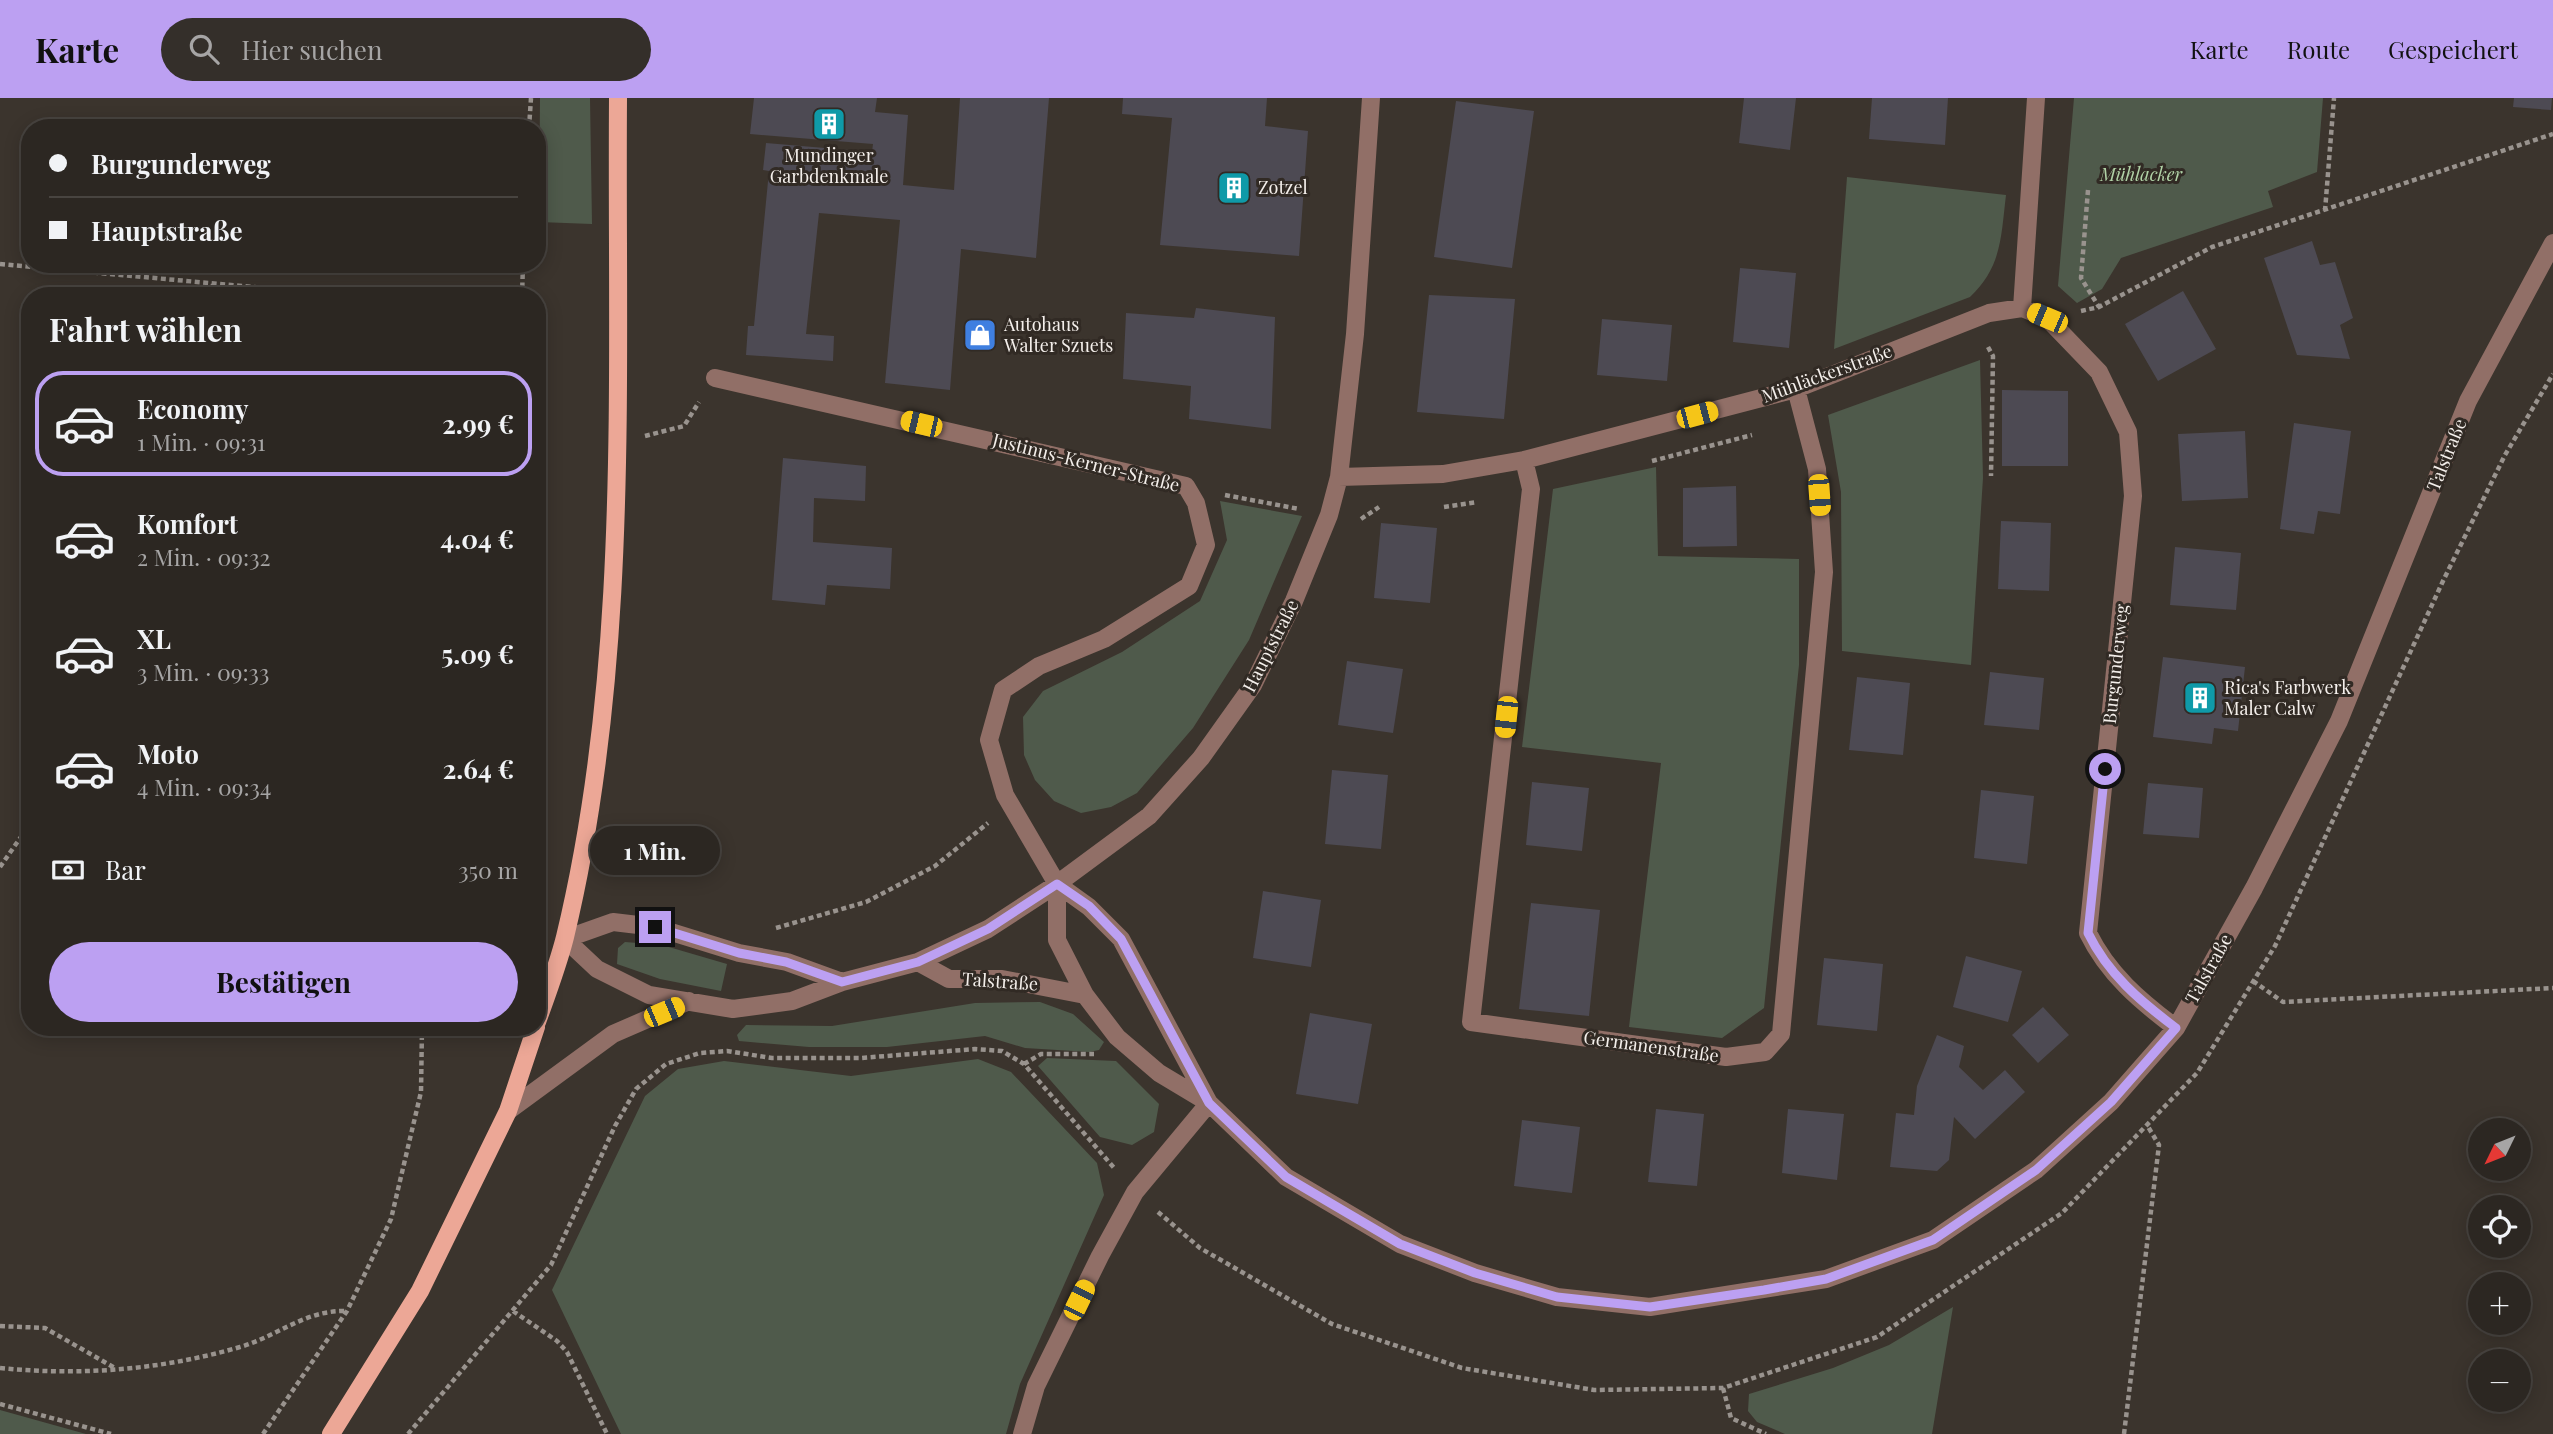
<!DOCTYPE html>
<html lang="de">
<meta charset="utf-8">
<style>
:root{--surface:#2c2722;--page:#342f2a;--text:#f1f3f6;--muted:#a6a5a5;--line:#484440;--accent:#bca0f2}
body{margin:0;font-family:"Playfair Display",serif;background:var(--page);color:var(--text);height:100vh;display:flex;flex-direction:column;font-size:26px;white-space:nowrap}
*{box-sizing:border-box;margin:0}
p{font-size:23px;color:var(--muted)}
.icon{flex:none;width:38px;height:38px;fill:none;stroke:currentColor;stroke-width:2;stroke-linecap:round;stroke-linejoin:round}
.map{position:relative;flex:1;overflow:hidden}
.sheet{position:absolute;left:21px;top:189px;width:525px;height:749px;display:flex;flex-direction:column;background:var(--surface);border-radius:28px;box-shadow:0 4px 18px #0003,0 0 0 2px var(--line)}
.sheet>*{flex:none}
.hud{position:absolute;left:21px;top:21px;width:525px;height:154px;border-radius:28px;box-shadow:0 4px 18px #0003,0 0 0 2px var(--line);display:grid;align-content:center;height:154px;padding:0 28px;background:var(--surface)}
.needle{width:46px;rotate:227deg}
.fabs{position:absolute;left:2468px;top:1020px;display:grid;gap:14px}
.fabs a{display:grid;place-items:center;width:63px;height:63px;border-radius:50%;background:var(--surface);box-shadow:0 4px 18px #0003,0 0 0 2px var(--line);font-size:35px}
.end{position:absolute;width:32px;height:32px;margin:-16px;border:9px solid #bca0f2;background:#111;box-shadow:0 0 0 4px #111}
.from{border-radius:50%}
.bubble{position:absolute;height:49px;border-radius:24px;background:var(--surface);box-shadow:0 4px 18px #0003,0 0 0 2px var(--line);font-size:23px;font-weight:700;line-height:49px;text-align:center}
.car{position:absolute;width:21px;height:42px;margin:-21px -10px;border-radius:9px;box-shadow:0 0 5px 2px #0007;background:linear-gradient(#f5c518 24%,#345 0 40%,#f5c518 0 76%,#345 0 86%,#f5c518 0)}
.hud b{display:flex;align-items:center;gap:24px;height:66px;font-size:26px}
.hud b+b{border-top:2px solid var(--line)}
.hud i{width:18px;height:18px;background:var(--text)}
ul{padding:0;list-style:none}
li{display:flex;align-items:center;gap:21px;height:105px;margin:0 14px 10px;padding:0 14px;border:4px solid transparent;border-radius:28px}
li div{flex:1}
li b{display:block;font-size:26px}
li em{font-style:normal;font-weight:700}
li.selected{border-color:var(--accent)}
li>.icon{width:63px;height:63px;stroke-width:1.5}
h2{padding:0 28px;font-size:32px;line-height:84px}
.pay{display:flex;align-items:center;gap:18px;height:77px;padding:0 28px;font-size:26px}
.pay p{margin-inline-start:auto}
.action{display:flex;gap:14px;margin-top:auto;padding:14px 28px}
.action a{flex:1;height:80px;border-radius:42px;background:var(--accent);color:#111;font-size:28px;font-weight:700;line-height:80px;text-align:center}
header{display:flex;align-items:center;gap:42px;box-sizing:border-box;height:98px;padding:0 35px;background:var(--accent);color:#111}
header strong{font-size:33px}
nav{display:flex;gap:38px;margin-inline-start:auto;font-size:24px}
.search{width:490px;height:63px;background:var(--page);display:flex;align-items:center;gap:18px;box-sizing:border-box;padding:0 24px;border-radius:38px;color:var(--muted);font-size:26px}
.map>svg:first-child{display:block}
.green{fill:#4f5a4b}
.building{fill:#4d4a53}
.lines{fill:none;stroke-linecap:round;stroke-linejoin:round}
.path{stroke:#99938e;stroke-width:4.5;stroke-dasharray:5 3.5;stroke-linecap:butt}
.minor{stroke:#916f67;stroke-width:18}
.major{stroke:#eca796;stroke-width:18}
.route{stroke:#bca0f2;stroke-width:9}
.labels{text-anchor:middle;stroke-width:6;stroke-linejoin:round;paint-order:stroke}
.poi-label{font-size:18px;fill:#f4efeb;stroke:#312a24;text-anchor:start}
.park-label{font-size:18px;font-style:italic;fill:#b1d3a7;stroke:#312a24}
.street-label{font-size:18px;fill:#f4efeb;stroke:#312a24}
</style>
<header>
<strong>Karte</strong>
<div class="search"><svg class="icon" aria-label="search" viewBox="0 0 24 24"><circle cx="10" cy="10" r="6"/><path d="M15 15l6 6"/></svg>Hier suchen</div>
<nav><a>Karte</a><a>Route</a><a>Gespeichert</a></nav>
</header>
<div class="map">
<svg width="2553" height="1336" viewBox="0 0 2553 1336">
<rect width="100%" height="100%" fill="#3b342d"/>
<path class="green" d="M540,0H590L592,126L539,124Z
M2074,0H2323L2317,74L2268,93L2273,109L2121,160L2102,191L2077,205L2058,188Z
M1847,79L2006,97C2001,138 2002,169 1970,199L1834,251Z
M1980,262L1983,380L1971,567L1842,553L1841,394L1828,317Z
M1656,369L1658,458L1799,461V567L1764,910L1722,940L1629,929L1661,665L1522,649L1553,391Z
M1220,403L1302,418L1249,542L1193,630L1137,695L1111,709L1081,715L1054,703L1035,682L1024,657L1023,619L1043,593L1122,554L1200,503L1227,442Z
M625,844L662,847L727,866L721,893L660,881L617,866L618,850Z
M1040,904L1073,916L1104,944L1099,952L1089,954L1025,950L985,938L887,949H809L739,943L737,937L746,927L832,928L975,905Z
M1047,960L1116,963L1159,1006L1154,1034L1132,1047L1100,1039L1038,968Z
M978,961L1011,974L1097,1065L1104,1097L1020,1286L1006,1336H621L552,1192L645,998L678,971L724,963L851,978Z
M1953,1209L1932,1336H1785L1757,1324L1748,1313L1749,1296L1833,1270L1889,1247Z
M0,1312L86,1336H0Z"/>
<path class="building" d="M754,0H877L875,14L908,17L903,87L954,92L960,0H1049L1036,160L961,151L950,292L885,285L900,122L819,115L806,236L834,238L833,263L746,257L748,228H754L769,73L763,72L766,45L872,54L873,46L750,36Z
M1123,0H1267L1265,28L1308,33L1299,158L1160,147L1172,20L1122,16Z
M1744,0H1796L1790,52L1739,45Z
M1872,0H1948L1945,47L1869,41Z
M2514,0H2552L2551,12L2513,9Z
M1456,3L1534,13L1512,170L1434,159Z
M2312,143L2320,167L2335,164L2353,220L2340,227L2350,261L2297,257L2264,160Z
M1740,170L1796,175L1789,250L1733,244Z
M2183,193L2216,251L2158,283L2125,226Z
M1429,197L1515,201L1504,321L1417,314Z
M1196,210L1275,219L1271,331L1189,321L1191,288L1123,281L1126,215L1194,220Z
M1602,221L1672,227L1667,283L1597,277Z
M2002,292L2068,293V368H2002Z
M2294,325L2351,333L2340,416L2318,413L2314,436L2280,431Z
M2245,333L2248,400L2182,403L2178,336Z
M783,360L866,368L865,403L814,400L813,444L892,450L890,491L827,487L825,507L772,502Z
M1736,388L1737,448L1683,449V390Z
M2001,423L2051,425L2049,493L1998,491Z
M1381,425L1437,430L1430,505L1374,500Z
M2175,449L2241,455L2236,512L2170,507Z
M2163,559L2245,569L2238,633L2214,630L2212,646L2153,639Z
M1347,563L1403,571L1393,635L1338,627Z
M1990,574L2044,580L2039,632L1984,627Z
M1857,579L1910,585L1903,657L1849,652Z
M1332,672L1388,677L1381,751L1325,746Z
M1532,684L1589,690L1582,753L1526,747Z
M2148,685L2203,690L2199,740L2143,736Z
M1981,692L2034,698L2027,766L1974,760Z
M1263,793L1321,802L1311,869L1253,860Z
M1531,805L1600,812L1589,918L1519,911Z
M1966,858L2022,873L2008,924L1953,909Z
M1824,860L1883,866L1877,933L1817,927Z
M2043,909L2069,937L2038,965L2012,937Z
M1310,915L1372,926L1358,1006L1296,996Z
M1937,937L1964,948L1959,969L1983,992L2005,972L2025,994L1975,1041L1954,1019L1949,1062L1937,1073L1890,1069L1896,1015L1914,1017L1917,988Z
M1656,1011L1704,1016L1697,1088L1648,1084Z
M1788,1011L1844,1016L1837,1082L1782,1075Z
M1522,1022L1580,1029L1572,1095L1514,1088Z"/>
<g class="lines">
<path class="path" d="M529,30L531,0
M2088,92L2081,180L2099,209
M2325,113L2334,0
M0,166L352,198
M211,198L213,186
M522,198L523,166
M2081,213L2099,209L2212,149L2553,36
M1988,249L1993,258L1991,378
M645,338L684,328L699,304
M1652,363L1752,337
M1225,397L1299,411
M1444,409L1477,404
M1361,421L1379,409
M0,769L30,726
M776,830L866,804L935,768L988,725
M2253,883L2283,904L2553,890
M1024,966L1041,956H1094
M1158,1114L1200,1150L1332,1226L1462,1270L1594,1292L1723,1290L1877,1239L2062,1115L2197,975L2275,848L2443,483L2505,357L2553,276
M513,1213L557,1243L567,1254L607,1336
M0,1228L45,1230L115,1270
M0,1270C81,1278 161,1272 240,1249C278,1238 305,1212 346,1213
M1723,1290L1731,1320L1766,1336
M0,1306L111,1336
M263,1336L347,1213L391,1121L421,994L422,929
M408,1336L551,1167L615,1028L636,991L666,966L700,955L727,953L772,960H861L975,951L1002,953L1024,966L1115,1071
M2124,1336L2159,1047L2147,1027"/>
<path class="minor" d="M2022,210L2047,220L2099,274L2128,334L2133,398L2088,835C2108,876 2140,903 2176,930
M715,280L1186,388L1196,405L1206,447L1189,488L1104,541L1039,568L1003,592L989,642L1005,697L1057,786L1089,809L1121,841L1209,1005
M1524,362L1531,391L1471,924L1726,959L1765,954L1781,936L1824,474L1817,371L1796,291
M1339,379L1443,376L1524,362L1796,291L1989,215L2022,210L2036,0
M1057,786V842L1085,897L1117,939L1159,975L1209,1005L1286,1079L1400,1146L1475,1175L1557,1199L1650,1209L1826,1181L1933,1142L2036,1072L2111,1004L2176,930L2254,790L2339,623L2468,303L2553,145
M918,864L949,881H1002L1085,897
M842,884L787,864L739,855L655,829L613,824L565,841L597,871L649,897L733,911L792,903L842,884L918,864L988,831L1057,786L1149,718L1201,660L1253,587L1294,503L1329,417L1339,379L1355,236L1371,0
M508,1013L613,936L689,903
M1022,1336L1036,1288L1100,1158L1135,1094L1209,1005"/>
<path class="major" d="M537,924C547,896 558,867 565,839C631,565 616,279 618,0
M331,1336L420,1193L508,1013L536,929"/>
</g>
<g class="lines">
<path class="route" d="M655,829L739,855L786,864L842,884L918,864L988,831L1057,786L1089,808L1121,841L1209,1005L1286,1079L1400,1146L1475,1175L1557,1199L1650,1209L1764,1192L1826,1181L1933,1142L2036,1072L2111,1004L2176,930C2140,903 2108,876 2088,835L2105,671"/>
</g>
<defs>
<symbol id="building-square" viewBox="-11 -11 22 22"><rect x="-9" y="-9" width="18" height="18" rx="4" fill="#0f9aa8" stroke="#312a24"/><path d="M-4-6H4V6H1V3H-1V6H-4ZM-2.5-4.3h1.7v1.8h-1.7ZM.8-4.3h1.7v1.8H.8ZM-2.5-1h1.7V.8h-1.7ZM.8-1h1.7V.8H.8Z" fill="#fff"/></symbol>
<symbol id="shop-square" viewBox="-11 -11 22 22"><rect x="-9" y="-9" width="18" height="18" rx="4" fill="#3f7fe0" stroke="#312a24"/><path d="M-5-2.5h2.3a2.7 3.5 0 0 1 5.4 0H5L5.5 6h-11ZM-1.5-2.5h3a1.5 2.3 0 0 0-3 0Z" fill="#fff"/></symbol>
</defs>
<g fill-rule="evenodd">
<use href="#building-square" x="810" y="7" width="38" height="38"/>
<use href="#building-square" x="1215" y="71" width="38" height="38"/>
<use href="#shop-square" x="961" y="218" width="38" height="38"/>
<use href="#building-square" x="2181" y="581" width="38" height="38"/>
</g>
<g class="labels">
<g class="poi-label">
<text x="829" y="64" text-anchor="middle">Mundinger<tspan x="829" dy="21">Garbdenkmale</tspan></text>
<text x="1258" y="96">Zotzel</text>
<text x="1004" y="233">Autohaus<tspan x="1004" dy="21">Walter Szuets</tspan></text>
<text x="2224" y="596">Rica's Farbwerk<tspan x="2224" dy="21">Maler Calw</tspan></text>
</g>
<g class="park-label">
<text x="2141" y="83">Mühlacker</text>
</g>
<g class="street-label">
<text transform="translate(1827 276) rotate(-20)" y="6">Mühläckerstraße</text>
<text transform="translate(2447 357) rotate(-68)" y="6">Talstraße</text>
<text transform="translate(1086 365) rotate(14)" y="6">Justinus-Kerner-Straße</text>
<text transform="translate(1271 548) rotate(-63)" y="6">Hauptstraße</text>
<text transform="translate(2116 566) rotate(-84)" y="6">Burgunderweg</text>
<text transform="translate(2209 871) rotate(-61)" y="6">Talstraße</text>
<text transform="translate(1000 884) rotate(4)" y="6">Talstraße</text>
<text transform="translate(1651 949) rotate(8)" y="6">Germanenstraße</text>
</g>
</g>
</svg>
<div class="fabs">
<a><svg class="needle" viewBox="-14 -14 28 28"><path d="M0-13l5 13h-10z" fill="#e53935"/><path d="M0 13l5-13h-10z" fill="#a6a5a5"/></svg></a>
<a><svg class="icon" aria-label="locate" viewBox="0 0 24 24"><circle cx="12" cy="12" r="6"/><path d="M12 2v4M12 18v4M2 12h4M18 12h4"/></svg></a>
<a>+</a>
<a>−</a>
</div>
<i class="end from" style="left:2105px;top:671px"></i>
<i class="end" style="left:655px;top:829px"></i>
<div class="bubble" style="left:590px;top:728px;width:130px">1 Min.</div>
<i class="car" style="left:2047px;top:220px;rotate:293deg"></i>
<i class="car" style="left:1697px;top:317px;rotate:75deg"></i>
<i class="car" style="left:921px;top:326px;rotate:283deg"></i>
<i class="car" style="left:1819px;top:397px;rotate:176deg"></i>
<i class="car" style="left:1506px;top:619px;rotate:186deg"></i>
<i class="car" style="left:664px;top:914px;rotate:67deg"></i>
<i class="car" style="left:1079px;top:1202px;rotate:26deg"></i>
<div class="hud">
<b><i class="from"></i>Burgunderweg</b>
<b><i></i>Hauptstraße</b>
</div>
<section class="sheet">
<h2>Fahrt wählen</h2>
<ul>
<li class="selected"><svg class="icon" aria-label="car" viewBox="0 0 24 24"><path d="M5 17H2v-5l4-1 3-4h7l3 4 3 1v5h-3M9 17h6M6 11h13"/><circle cx="7" cy="17" r="2"/><circle cx="17" cy="17" r="2"/></svg><div><b>Economy</b><p>1 Min. · 09:31</p></div><em>2.99 €</em></li>
<li><svg class="icon" aria-label="car" viewBox="0 0 24 24"><path d="M5 17H2v-5l4-1 3-4h7l3 4 3 1v5h-3M9 17h6M6 11h13"/><circle cx="7" cy="17" r="2"/><circle cx="17" cy="17" r="2"/></svg><div><b>Komfort</b><p>2 Min. · 09:32</p></div><em>4.04 €</em></li>
<li><svg class="icon" aria-label="car" viewBox="0 0 24 24"><path d="M5 17H2v-5l4-1 3-4h7l3 4 3 1v5h-3M9 17h6M6 11h13"/><circle cx="7" cy="17" r="2"/><circle cx="17" cy="17" r="2"/></svg><div><b>XL</b><p>3 Min. · 09:33</p></div><em>5.09 €</em></li>
<li><svg class="icon" aria-label="car" viewBox="0 0 24 24"><path d="M5 17H2v-5l4-1 3-4h7l3 4 3 1v5h-3M9 17h6M6 11h13"/><circle cx="7" cy="17" r="2"/><circle cx="17" cy="17" r="2"/></svg><div><b>Moto</b><p>4 Min. · 09:34</p></div><em>2.64 €</em></li>
</ul>
<div class="pay"><svg class="icon" aria-label="cash" viewBox="0 0 24 24"><path d="M3 7h18v10H3z"/><circle cx="12" cy="12" r="2"/></svg>Bar<p>350 m</p></div>
<div class="action"><a>Bestätigen</a></div>
</section>
</div>
